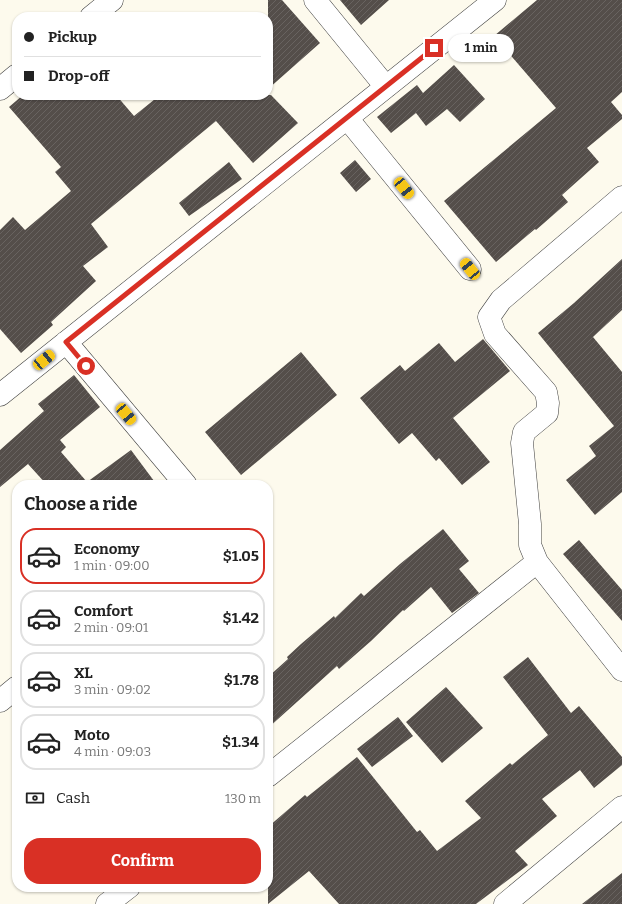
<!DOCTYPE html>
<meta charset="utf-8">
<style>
:root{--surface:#fff;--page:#f2f2f2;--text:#222;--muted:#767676;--line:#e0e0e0;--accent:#d93025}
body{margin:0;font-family:Bitter,serif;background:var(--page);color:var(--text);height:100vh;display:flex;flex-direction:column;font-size:15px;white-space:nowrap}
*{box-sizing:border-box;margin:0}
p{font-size:13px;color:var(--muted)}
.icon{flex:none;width:22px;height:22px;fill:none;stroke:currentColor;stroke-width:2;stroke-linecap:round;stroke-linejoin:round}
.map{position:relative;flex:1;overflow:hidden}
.drawer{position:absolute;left:12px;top:480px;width:261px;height:412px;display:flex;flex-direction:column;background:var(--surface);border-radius:16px;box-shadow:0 1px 3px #0004}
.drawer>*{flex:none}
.banner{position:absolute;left:12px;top:12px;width:261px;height:88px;border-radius:16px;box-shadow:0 1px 3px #0004;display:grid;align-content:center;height:88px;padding:0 12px;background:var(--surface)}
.end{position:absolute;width:18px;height:18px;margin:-9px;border:5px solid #d93025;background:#fff;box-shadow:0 0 0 2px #fff}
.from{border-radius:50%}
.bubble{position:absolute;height:28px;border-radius:14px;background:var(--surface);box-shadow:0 1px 3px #0004;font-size:13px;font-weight:700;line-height:28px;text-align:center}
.car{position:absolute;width:12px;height:24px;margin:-12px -6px;border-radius:5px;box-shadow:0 0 3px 1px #0007;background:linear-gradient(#f5c518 24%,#345 0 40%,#f5c518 0 76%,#345 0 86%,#f5c518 0)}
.banner b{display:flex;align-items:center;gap:14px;height:38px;font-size:15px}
.banner b+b{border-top:1px solid var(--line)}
.banner i{width:10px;height:10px;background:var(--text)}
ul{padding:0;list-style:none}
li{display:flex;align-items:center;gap:12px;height:56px;margin:0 8px 6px;padding:0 4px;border:2px solid var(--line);border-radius:16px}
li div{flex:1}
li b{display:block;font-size:15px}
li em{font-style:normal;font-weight:700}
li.current{border-color:var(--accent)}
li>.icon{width:36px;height:36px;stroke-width:1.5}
h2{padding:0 12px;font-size:18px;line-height:48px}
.pay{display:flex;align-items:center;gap:10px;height:44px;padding:0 12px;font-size:15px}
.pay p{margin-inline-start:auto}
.action{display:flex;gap:8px;margin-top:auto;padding:8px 12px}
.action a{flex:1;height:46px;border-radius:16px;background:var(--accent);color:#fff;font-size:16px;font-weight:700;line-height:46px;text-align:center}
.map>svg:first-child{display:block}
.building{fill:url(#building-hatch)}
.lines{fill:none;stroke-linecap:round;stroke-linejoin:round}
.street-casing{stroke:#3f3f3f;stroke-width:23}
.street{stroke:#fff;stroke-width:22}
.route{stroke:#d93025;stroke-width:5}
</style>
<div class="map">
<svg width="622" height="904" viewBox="0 0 622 904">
<defs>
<pattern id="building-hatch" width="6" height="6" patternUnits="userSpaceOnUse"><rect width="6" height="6" fill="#544e4a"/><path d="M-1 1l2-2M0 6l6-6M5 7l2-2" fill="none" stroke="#686360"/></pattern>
</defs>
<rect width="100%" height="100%" fill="#fdfaed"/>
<path class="building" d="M268,0H282L320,43L268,89Z
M340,0H389L361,25Z
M537,0H622V92L611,102L622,115V119L587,148L599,162L562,195L568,202L536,230L535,229L496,262L444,201L556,108L494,36Z
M454,65L485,99L460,122L447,109L426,126L416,113L391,133L377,117L417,85L423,93Z
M23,95H116L134,116L160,95H271L298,123L253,163L216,121L91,224L108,247L83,266L96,281L51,322L53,325L21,353L0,329V230L13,217L25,230L71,191L55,172L61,167L9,107Z
M355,160L371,179L356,192L340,173Z
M229,162L242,179L189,216L179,203Z
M622,259V310L593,337L622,372V492L595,515L566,480L596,456L589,446L614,426L538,333L574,303Z
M483,339L510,371L453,418L490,462L462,485L439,458L436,461L412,433L399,444L360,398L400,365L405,371L439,343L455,362Z
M301,352L337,395L241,475L205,432Z
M74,375L100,407L60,440L66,447L61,452L87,482L131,450L157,485H47L28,464L0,487V450L44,411L38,404Z
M443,529L469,561L459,569L479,593L452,613L431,587L404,611L403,610L371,641L339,669L337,666L268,728V677L288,659L287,657L301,644L334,616L335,618L361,593L364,596L400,564Z
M579,540L622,590V621L563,554Z
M528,657L571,713L579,706L622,757V765L594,788L580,770L542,799L557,816L515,851L528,865L476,904H339L309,871L268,904V827L305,795L307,797L357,757L417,832L420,830L437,851L481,818L465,801L510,763L512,765L548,735L503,677Z
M446,687L483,728L442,763L406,722Z
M398,717L413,736L372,767L357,749Z
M622,873V904H582Z"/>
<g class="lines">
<defs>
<path id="street" d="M315,0L386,87
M91,17L112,0
M0,89L17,75
M347,118L470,269
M622,197L501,300L489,317L495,334L546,392L548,403L547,413L524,432L522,443L530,524V545L537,562L622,670
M66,342L186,485
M0,395L495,0
M0,701L17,687
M268,776L537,562
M107,904L129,887
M505,904L622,807"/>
</defs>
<use href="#street" class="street-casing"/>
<use href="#street" class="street"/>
</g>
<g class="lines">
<path class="route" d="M86,366L66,342L434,48"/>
</g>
</svg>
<i class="end from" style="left:86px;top:366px"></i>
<i class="end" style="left:434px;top:48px"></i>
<div class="bubble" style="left:448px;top:34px;width:66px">1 min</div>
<i class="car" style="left:404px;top:188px;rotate:141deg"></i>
<i class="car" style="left:470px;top:269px;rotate:321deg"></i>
<i class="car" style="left:44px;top:360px;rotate:51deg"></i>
<i class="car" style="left:126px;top:414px;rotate:140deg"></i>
<div class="banner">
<b><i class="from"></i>Pickup</b>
<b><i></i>Drop-off</b>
</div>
<section class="drawer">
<h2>Choose a ride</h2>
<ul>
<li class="current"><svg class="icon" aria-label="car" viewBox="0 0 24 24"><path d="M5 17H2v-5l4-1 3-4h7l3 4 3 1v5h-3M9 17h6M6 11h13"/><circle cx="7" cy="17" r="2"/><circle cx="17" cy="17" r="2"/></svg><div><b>Economy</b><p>1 min · 09:00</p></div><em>$1.05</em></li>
<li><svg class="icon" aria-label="car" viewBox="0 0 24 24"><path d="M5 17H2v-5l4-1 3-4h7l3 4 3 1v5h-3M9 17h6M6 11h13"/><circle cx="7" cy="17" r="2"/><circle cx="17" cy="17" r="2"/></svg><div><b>Comfort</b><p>2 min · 09:01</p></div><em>$1.42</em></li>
<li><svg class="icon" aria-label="car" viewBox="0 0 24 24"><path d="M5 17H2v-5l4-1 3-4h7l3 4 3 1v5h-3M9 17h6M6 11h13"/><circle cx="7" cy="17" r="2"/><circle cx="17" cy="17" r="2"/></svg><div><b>XL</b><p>3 min · 09:02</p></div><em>$1.78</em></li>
<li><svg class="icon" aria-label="car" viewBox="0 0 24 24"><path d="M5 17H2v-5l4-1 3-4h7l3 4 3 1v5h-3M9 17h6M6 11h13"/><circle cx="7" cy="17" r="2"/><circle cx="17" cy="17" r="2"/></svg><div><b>Moto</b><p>4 min · 09:03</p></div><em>$1.34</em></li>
</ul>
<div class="pay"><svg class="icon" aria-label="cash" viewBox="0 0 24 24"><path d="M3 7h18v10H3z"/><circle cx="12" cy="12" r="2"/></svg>Cash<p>130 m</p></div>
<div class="action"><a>Confirm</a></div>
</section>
</div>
